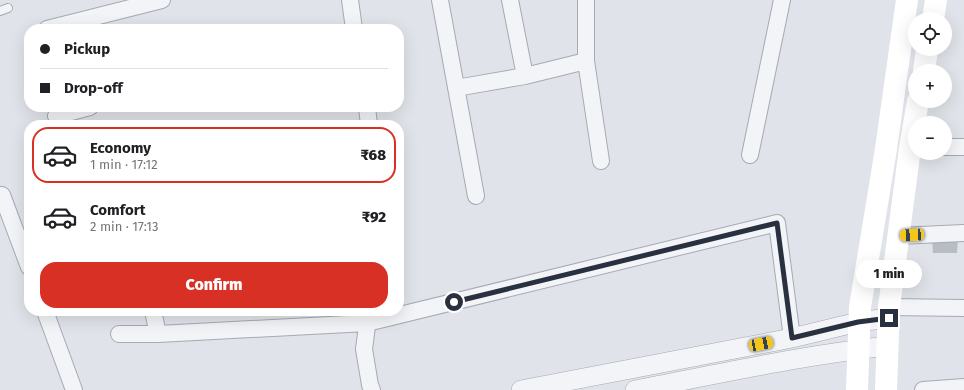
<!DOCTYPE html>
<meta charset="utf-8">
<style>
:root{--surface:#fff;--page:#f2f2f2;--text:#202124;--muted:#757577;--line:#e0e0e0;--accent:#d93025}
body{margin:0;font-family:"Fira Sans",sans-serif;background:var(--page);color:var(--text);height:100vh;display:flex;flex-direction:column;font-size:15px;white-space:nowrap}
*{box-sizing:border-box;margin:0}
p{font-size:13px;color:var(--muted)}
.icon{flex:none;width:22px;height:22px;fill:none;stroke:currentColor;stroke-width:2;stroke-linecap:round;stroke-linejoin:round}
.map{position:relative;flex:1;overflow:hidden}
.panel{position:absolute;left:24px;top:120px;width:380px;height:196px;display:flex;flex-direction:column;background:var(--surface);border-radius:16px;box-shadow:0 4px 16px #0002}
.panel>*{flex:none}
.top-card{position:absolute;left:24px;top:24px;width:380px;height:88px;border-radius:16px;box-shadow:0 4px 16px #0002;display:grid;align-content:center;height:88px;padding:0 16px;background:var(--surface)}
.buttons{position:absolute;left:908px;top:12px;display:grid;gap:8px}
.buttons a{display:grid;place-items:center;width:44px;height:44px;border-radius:50%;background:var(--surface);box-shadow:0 4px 16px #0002;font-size:20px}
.end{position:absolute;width:18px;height:18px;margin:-9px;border:5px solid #293140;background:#fff;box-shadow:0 0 0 2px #fff}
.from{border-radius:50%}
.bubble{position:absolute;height:28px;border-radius:14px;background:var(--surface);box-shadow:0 4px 16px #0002;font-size:13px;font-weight:800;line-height:28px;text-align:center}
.car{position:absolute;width:12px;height:24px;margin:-12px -6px;border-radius:5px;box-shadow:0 0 3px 1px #0007;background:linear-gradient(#f5c518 24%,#345 0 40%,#f5c518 0 76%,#345 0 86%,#f5c518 0)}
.top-card b{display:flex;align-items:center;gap:14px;height:38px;font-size:15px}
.top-card b+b{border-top:1px solid var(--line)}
.top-card i{width:10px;height:10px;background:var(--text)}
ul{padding:7px 0 0;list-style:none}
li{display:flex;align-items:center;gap:12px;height:56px;margin:0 8px 6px;padding:0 8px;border:2px solid transparent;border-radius:16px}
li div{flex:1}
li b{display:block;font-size:15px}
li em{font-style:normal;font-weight:800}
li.selected{border-color:var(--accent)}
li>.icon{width:36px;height:36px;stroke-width:1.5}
.primary-button{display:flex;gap:8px;margin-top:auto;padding:8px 16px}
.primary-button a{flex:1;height:46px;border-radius:16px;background:var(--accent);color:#fff;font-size:16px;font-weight:800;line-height:46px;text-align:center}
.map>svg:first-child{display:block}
.building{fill:#b8bcc5}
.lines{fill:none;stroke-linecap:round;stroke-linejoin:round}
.service-casing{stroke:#a5aab3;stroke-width:10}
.minor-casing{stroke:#a5aab3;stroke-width:18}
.tertiary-casing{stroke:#a5aab3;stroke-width:20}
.service{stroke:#f3f4f7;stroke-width:8}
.minor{stroke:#f3f4f7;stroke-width:16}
.tertiary{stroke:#f3f4f7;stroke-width:19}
.secondary{stroke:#fff;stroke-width:22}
.route{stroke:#293140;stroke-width:5}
</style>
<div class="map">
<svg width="964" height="390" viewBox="0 0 964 390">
<rect width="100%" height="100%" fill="#e0e3e9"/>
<path class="building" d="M932,237H958L957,253H933Z"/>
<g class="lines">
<defs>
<path id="service" d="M0,11L8,8"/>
<path id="minor" d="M350,0L354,29
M440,0L476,196
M510,0L525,76L586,61
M586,0V61L601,161
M47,29L162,0
M456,88L525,76
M367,107L369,125
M56,116L90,107
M945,147H964
M750,155L782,0
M0,196L2,195L29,267
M899,236L964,233
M889,307L964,308
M45,311L74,390
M153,311L158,334
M369,311L364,349L370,385L372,390
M119,334H158L367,323L777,223L792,338
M923,390L964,387"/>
<path id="tertiary" d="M521,390L792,338L858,322L889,318
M635,390C719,374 803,355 888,346"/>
</defs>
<use href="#service" class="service-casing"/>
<use href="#minor" class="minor-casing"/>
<use href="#tertiary" class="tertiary-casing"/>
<use href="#service" class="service"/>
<use href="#minor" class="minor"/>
<use href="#tertiary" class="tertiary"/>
<path class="secondary" d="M933,19L936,0
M924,71L927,49
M857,390L860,307L886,149L907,0
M886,390L889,307L910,148L918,101"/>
</g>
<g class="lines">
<path class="route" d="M454,302L777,223L792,338L858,322L889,318"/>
</g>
</svg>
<div class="buttons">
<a><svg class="icon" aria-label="locate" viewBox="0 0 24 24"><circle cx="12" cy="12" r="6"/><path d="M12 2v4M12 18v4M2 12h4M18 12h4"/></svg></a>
<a>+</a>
<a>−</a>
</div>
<i class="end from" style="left:454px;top:302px"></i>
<i class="end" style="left:889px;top:318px"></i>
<div class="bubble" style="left:856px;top:260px;width:66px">1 min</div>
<i class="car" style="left:912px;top:235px;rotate:267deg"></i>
<i class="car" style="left:761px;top:344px;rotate:79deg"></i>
<div class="top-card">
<b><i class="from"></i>Pickup</b>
<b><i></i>Drop-off</b>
</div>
<section class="panel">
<ul>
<li class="selected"><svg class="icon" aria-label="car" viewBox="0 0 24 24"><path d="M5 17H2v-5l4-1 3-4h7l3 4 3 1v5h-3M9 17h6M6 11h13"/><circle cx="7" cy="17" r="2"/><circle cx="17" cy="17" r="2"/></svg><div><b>Economy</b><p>1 min · 17:12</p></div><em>₹68</em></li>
<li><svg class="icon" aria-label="car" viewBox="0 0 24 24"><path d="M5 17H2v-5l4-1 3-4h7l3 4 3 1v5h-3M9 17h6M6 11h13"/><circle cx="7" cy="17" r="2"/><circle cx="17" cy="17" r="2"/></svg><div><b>Comfort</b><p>2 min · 17:13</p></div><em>₹92</em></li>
</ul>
<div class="primary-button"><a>Confirm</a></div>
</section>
</div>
